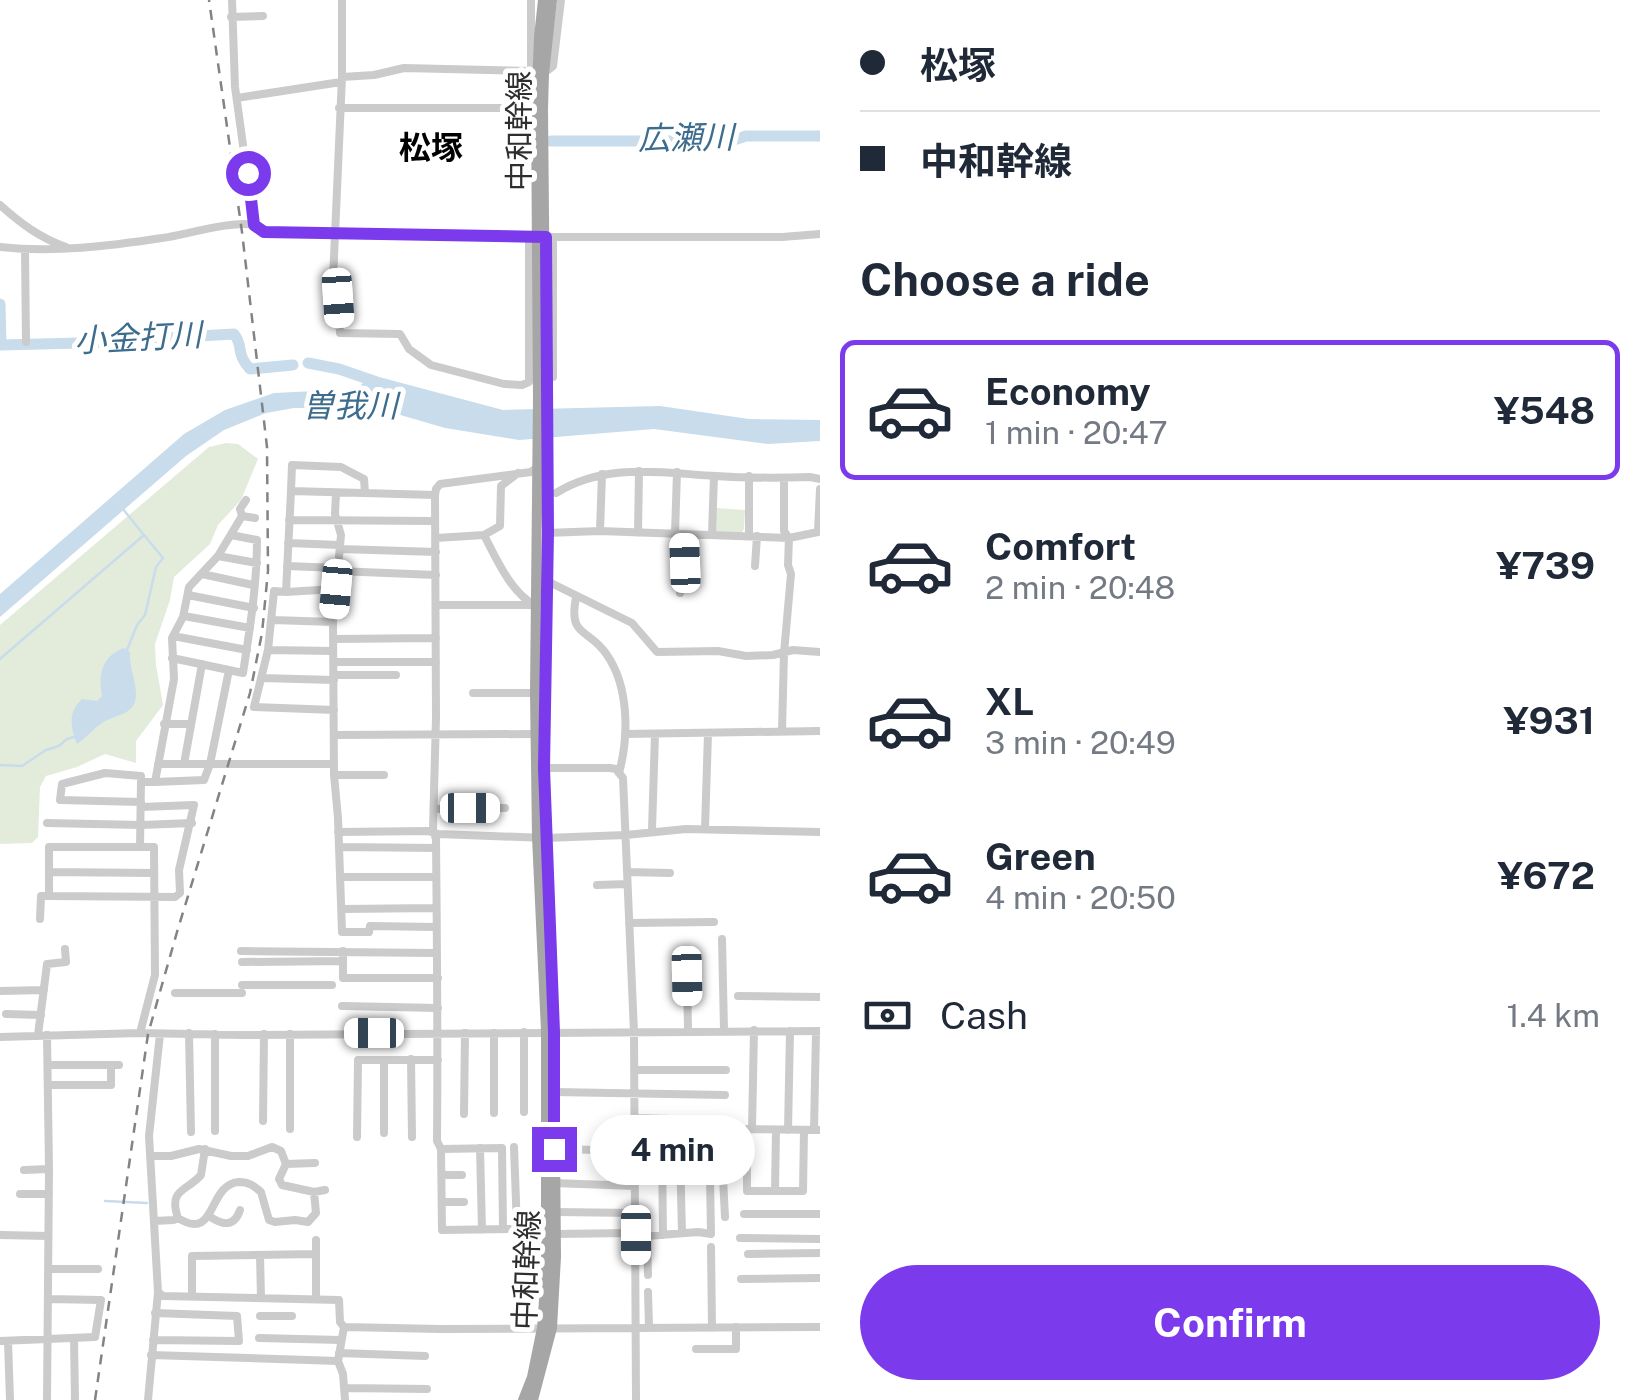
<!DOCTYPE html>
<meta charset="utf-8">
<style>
:root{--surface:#fff;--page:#f6f6f7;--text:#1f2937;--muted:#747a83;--line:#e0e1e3;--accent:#7c3aed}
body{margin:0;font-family:"Public Sans","Noto Sans JP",sans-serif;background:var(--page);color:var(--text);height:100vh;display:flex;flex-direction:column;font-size:38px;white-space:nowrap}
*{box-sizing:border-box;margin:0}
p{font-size:32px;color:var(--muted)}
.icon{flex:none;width:55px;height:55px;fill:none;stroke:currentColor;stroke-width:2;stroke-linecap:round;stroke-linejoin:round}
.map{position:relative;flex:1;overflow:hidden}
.drawer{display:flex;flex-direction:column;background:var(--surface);width:820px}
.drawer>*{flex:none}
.banner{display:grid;align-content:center;height:220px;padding:0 40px;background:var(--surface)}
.end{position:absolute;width:45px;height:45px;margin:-22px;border:12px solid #7c3aed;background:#fff;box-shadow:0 0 0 5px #fff}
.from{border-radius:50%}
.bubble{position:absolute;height:70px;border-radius:35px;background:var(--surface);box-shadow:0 5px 15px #0003;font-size:32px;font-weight:700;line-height:70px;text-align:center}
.car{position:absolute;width:30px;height:60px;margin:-30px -15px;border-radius:12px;box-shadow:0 0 8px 2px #0007;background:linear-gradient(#fff 24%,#345 0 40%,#fff 0 76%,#345 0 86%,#fff 0)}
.banner b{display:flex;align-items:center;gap:35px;height:95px;font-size:38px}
.banner b+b{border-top:2px solid var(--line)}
.banner i{width:25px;height:25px;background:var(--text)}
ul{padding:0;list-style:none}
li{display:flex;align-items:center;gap:30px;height:140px;margin:0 20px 15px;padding:0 20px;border:5px solid transparent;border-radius:15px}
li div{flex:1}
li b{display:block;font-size:38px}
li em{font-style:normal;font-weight:700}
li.on{border-color:var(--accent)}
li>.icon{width:90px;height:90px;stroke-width:1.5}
h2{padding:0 40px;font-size:45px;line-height:120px}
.pay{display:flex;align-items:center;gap:25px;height:110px;padding:0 40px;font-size:38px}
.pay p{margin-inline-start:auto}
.action{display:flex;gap:20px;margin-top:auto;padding:20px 40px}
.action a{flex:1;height:115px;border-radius:60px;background:var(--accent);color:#fff;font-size:40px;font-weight:700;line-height:115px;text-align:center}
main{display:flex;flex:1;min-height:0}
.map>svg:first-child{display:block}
.green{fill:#e3ebdb}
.water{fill:#c8dceb}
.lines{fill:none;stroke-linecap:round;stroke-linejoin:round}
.stream{stroke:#c8dceb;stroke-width:2.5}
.river{stroke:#c8dceb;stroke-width:11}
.minor{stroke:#cbcbcb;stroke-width:8}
.major{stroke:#a6a6a6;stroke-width:10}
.rail{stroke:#838383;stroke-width:2.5;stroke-dasharray:10 8;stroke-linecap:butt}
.route{stroke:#7c3aed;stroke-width:12}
.labels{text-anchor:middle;stroke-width:10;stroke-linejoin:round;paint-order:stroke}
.street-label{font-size:30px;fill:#2e2e2e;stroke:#fff}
.water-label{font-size:32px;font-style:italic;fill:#3d6d8e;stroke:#fff}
.neighbourhood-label{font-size:32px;font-weight:bold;fill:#000;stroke:#fff}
</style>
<main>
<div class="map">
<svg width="820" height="1400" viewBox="0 0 820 1400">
<rect width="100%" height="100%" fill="#fff"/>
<path class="green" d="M226,443L238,444L258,459L241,500L218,525L210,544L174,577L170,600L155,644L156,665L163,705L136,741V763L105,754L77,767L46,776L40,787L38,837L32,843L0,844V625L209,447Z
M716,508L745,510L744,529L741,534H716Z"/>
<path class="water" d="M364,373L503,410L660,406L749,419L820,420V441L768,444L654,429L519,440L445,428L397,414L352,408H294L266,413L224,430L186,456L0,617V594L184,434L225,410L274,393L357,389L363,383Z
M124,648L130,652C129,666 135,678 136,692C137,716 117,713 102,723C93,729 86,738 77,744C70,727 68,712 82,699L97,701L102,696C98,674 102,656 124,648Z"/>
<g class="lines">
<path class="stream" d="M123,509L143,534
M0,659L144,535L163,558L156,567L145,615L137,625L127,650
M0,765L22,766L46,750L59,746L67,739L74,737
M105,1201L147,1203"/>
<path class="river" d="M551,141H703L734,140L746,136H820
M0,304L1,345L118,342L127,340L234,334C244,346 235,353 250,369L293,365
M308,363L339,369L374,381"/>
<path class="minor" d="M232,0L235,87L254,225
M342,0V77L333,280L338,298L340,333L400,334L409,349L431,365L504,384L522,385L529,382V237
M531,0V71C541,76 545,73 553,66L561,0
M231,17L263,16
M237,98L341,82
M339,108H527L529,105L531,71L404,68L374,75L342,77
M0,205C20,223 40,238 66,247
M553,237V377
M0,247C54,253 109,246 162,238C185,235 233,220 254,225C262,227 267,232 275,233L538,237H782L820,234
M25,250L26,342
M749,476V536
M291,491L292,465L341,467L364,479L365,493
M336,493L335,514L341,535L333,622L334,775L338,818L342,932H369L370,926L435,927
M556,493C606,462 661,473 716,476C747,478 779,478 810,477L820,479
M246,500L240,509L242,516L255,518
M289,520L435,521
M600,531L602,474
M546,533L600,531L789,538L818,532L820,489
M638,533L639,471
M675,534L677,472
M712,534L714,476
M484,535L500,526L501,486L518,473
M436,538L484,535C496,558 511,593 535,605
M288,543L340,545
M340,549L436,552
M218,556L257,563
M287,566L337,568
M755,566L757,536
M337,571L436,575
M202,574L253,585
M545,580L632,623L657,652L718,651L746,656L773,655L793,650L820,652
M336,589L286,592L291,491L435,495
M680,593L685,563L684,535
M188,595L254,608
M576,597C568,639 589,627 607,655C629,687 629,736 619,773
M436,605H532
M184,616L250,628
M273,620L333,622
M173,636L247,650
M333,639L436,638
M268,650L274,591L286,592
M333,651L268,650L254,707L334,710
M172,658L243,673C250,628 257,585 257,540L231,535
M334,662H436
M334,675H396
M261,678L334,680
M473,693H535
M164,724H191
M782,731L784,653L791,574L788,565L789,538L784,531V478
M625,734L820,731
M334,735L535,734
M158,764H334
M184,764L202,664
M544,768H610L616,769L623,778L634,1032L636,1400
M334,775H384
M155,782L204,780L210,764L229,670
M141,802L60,800L62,784L105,773L141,776V782
M434,809L505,808
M47,823L141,825L192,823
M705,829L708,733
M652,830L655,734
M338,832L428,831L438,834L545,838L626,835L686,829L820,832
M140,847H49V896L175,897L180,893L179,870L194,805L141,807
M339,847L436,848
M49,872L154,873
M627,872L670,873
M340,877H436
M597,885L627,884
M342,909L436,908
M40,919L41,896H49
M629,923L714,922
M722,939L724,1030
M241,951L436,953
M343,951V978H438
M242,962L343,961
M687,976L688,1030
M242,985H332
M0,991L44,990
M175,993H242
M738,996L820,997
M342,1006L438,1008
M6,1014L41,1015
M754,1030L752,1129L820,1130
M524,1032V1112
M140,1033L155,975L154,847H140L141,782H155L174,679L172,638L183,617L189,587L218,556L242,516
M189,1033L191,1132
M494,1033V1113
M215,1034V1131
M290,1034V1129
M38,1035L47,964L66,962L65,949
M0,1037L140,1033L242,1035L820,1031
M411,1059L412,1137
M48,1065H119
M634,1070H726
M48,1085H111V1065
M554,1092L725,1095
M464,1114L465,1033
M709,1120H726L727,1130L752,1129
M263,1121L264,1034
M747,1129V1191H803L804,1130
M788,1130L790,1031
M814,1130L816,1031
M384,1133V1060
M357,1137L358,1060H438
M514,1147L517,1229
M480,1148L482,1230
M441,1149L442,1230L517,1229L555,1234L629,1233L647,1236L698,1232L711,1234L709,1120L634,1118
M554,1149L680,1152L682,1233
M662,1152L663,1235
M150,1156H171L199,1149L231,1156H248L272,1147L281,1151L286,1164
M286,1164L279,1179L282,1185L314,1192L325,1190
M286,1164L315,1163
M24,1170L49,1169
M442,1175H462
M554,1183L634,1186
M775,1191L776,1130
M20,1194H49
M442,1202H464
M555,1212L635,1213
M744,1214H820
M209,1216C222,1225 234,1228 240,1210
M725,1217L721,1138L726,1135L727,1130
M178,1218C168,1189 186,1192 201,1175L205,1149
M154,1221L174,1220L178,1218C217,1243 207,1184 239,1182C249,1182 254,1186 261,1192L269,1220L275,1222L295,1220L308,1222L316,1213L314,1192
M503,1229L502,1148L441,1149L437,1141C438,1040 437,940 436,839L433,829L436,717L435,495L436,489L440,484L531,472L537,467
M0,1235L48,1236
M647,1236L648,1275
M740,1238L820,1239
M316,1240V1299
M711,1247L712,1328
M748,1254L820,1253
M260,1255L261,1298
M48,1269H98
M741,1279L820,1278
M648,1292L649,1327
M192,1296V1256L316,1254
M260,1316H292
M344,1327L440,1329L820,1327
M74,1338L75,1400
M259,1338L341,1340
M153,1340L239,1341L237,1316L155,1313
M0,1341L95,1337L101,1300L48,1299
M8,1341L10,1400
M696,1349H736V1327
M339,1353L425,1356
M151,1355L338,1361L344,1327L340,1322L339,1300L163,1296L158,1292
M338,1361L343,1374L345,1400
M344,1388L427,1389
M47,1400L49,1169L47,1035
M148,1400L158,1292L149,1136L160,1034"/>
<path class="major" d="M523,1400L532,1377L542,1328L546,1271V1031L537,837L535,693L538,398L536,113L539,37L543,0
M533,1400L552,1328L556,1257L554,1032L544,768L547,533L543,109L544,74L552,0"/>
<path class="rail" d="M95,1400L148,1034L177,932L250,693L262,633L268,571L267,447L242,232L209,0"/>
</g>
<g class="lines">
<path class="route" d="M248,173L254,225L264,232L546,237L548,532L544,768L554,1032V1149"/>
</g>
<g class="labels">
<g class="street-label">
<text transform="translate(520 131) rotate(-90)" y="10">中和幹線</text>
<text transform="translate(527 1270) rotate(-88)" y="10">中和幹線</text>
</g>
<g class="water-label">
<text transform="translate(686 138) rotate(-1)" y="11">広瀬川</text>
<text transform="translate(138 338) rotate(-3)" y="11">小金打川</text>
<text x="350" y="417">曽我川</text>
</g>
<g class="neighbourhood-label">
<text x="431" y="159">松塚</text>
</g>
</g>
</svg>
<i class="end from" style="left:248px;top:173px"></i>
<i class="end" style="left:554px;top:1149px"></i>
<div class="bubble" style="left:590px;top:1115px;width:165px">4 min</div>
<i class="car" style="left:338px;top:298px;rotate:176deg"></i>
<i class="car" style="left:685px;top:563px;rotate:358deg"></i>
<i class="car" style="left:336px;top:589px;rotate:185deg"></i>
<i class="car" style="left:470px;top:808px;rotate:90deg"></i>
<i class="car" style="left:687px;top:976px;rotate:179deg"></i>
<i class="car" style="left:374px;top:1033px;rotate:270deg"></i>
<i class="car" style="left:636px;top:1235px;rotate:180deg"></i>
</div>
<section class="drawer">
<div class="banner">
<b><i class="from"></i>松塚</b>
<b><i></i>中和幹線</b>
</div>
<h2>Choose a ride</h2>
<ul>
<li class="on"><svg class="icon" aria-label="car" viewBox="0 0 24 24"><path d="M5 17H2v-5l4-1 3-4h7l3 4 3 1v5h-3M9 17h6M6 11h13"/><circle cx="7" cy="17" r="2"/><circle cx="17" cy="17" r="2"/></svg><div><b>Economy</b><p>1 min · 20:47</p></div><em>¥548</em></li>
<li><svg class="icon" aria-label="car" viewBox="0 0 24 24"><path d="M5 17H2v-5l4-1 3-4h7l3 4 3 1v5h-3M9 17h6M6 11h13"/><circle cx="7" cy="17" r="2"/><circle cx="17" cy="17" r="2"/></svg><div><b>Comfort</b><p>2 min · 20:48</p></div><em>¥739</em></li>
<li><svg class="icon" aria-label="car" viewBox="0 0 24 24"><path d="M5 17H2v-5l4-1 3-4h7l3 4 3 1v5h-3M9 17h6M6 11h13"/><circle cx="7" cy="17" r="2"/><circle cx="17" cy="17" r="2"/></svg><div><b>XL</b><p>3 min · 20:49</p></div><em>¥931</em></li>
<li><svg class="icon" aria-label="car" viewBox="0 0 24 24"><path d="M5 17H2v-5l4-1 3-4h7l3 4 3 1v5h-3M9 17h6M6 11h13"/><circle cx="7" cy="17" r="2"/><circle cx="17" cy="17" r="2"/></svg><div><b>Green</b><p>4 min · 20:50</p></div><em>¥672</em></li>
</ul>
<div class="pay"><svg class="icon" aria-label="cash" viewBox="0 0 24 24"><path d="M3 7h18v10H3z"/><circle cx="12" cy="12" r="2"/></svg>Cash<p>1.4 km</p></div>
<div class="action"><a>Confirm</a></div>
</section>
</main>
